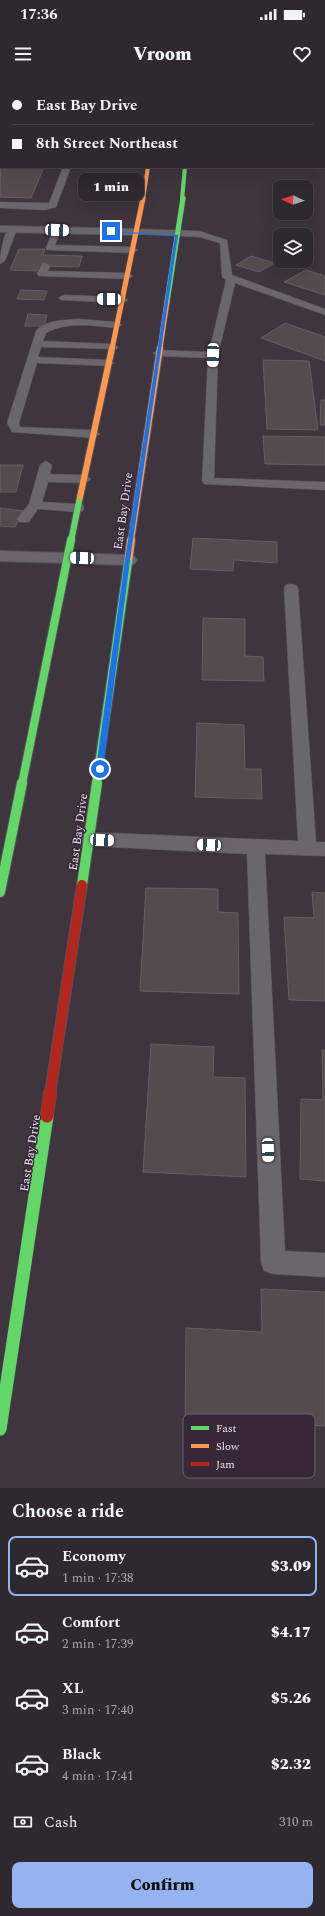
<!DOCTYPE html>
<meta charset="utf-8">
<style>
:root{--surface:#2e282f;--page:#3a343b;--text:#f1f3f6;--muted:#a7a6aa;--line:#49444b;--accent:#95b2f1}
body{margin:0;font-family:Spectral,serif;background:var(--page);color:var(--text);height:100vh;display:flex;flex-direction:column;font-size:15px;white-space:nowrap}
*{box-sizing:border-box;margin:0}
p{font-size:13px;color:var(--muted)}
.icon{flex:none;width:22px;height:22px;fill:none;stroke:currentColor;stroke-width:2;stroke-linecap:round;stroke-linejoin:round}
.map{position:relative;height:1408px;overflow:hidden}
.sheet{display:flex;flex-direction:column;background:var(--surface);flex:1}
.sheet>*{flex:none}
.hud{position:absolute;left:0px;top:0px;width:325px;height:88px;box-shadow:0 4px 16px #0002,0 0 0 1px var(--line);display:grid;align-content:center;height:88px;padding:0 12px;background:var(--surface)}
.needle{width:26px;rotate:273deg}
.tools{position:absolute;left:273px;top:100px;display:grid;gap:8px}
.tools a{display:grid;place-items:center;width:40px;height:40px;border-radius:8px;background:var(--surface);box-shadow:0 4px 16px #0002,0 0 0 1px var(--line);font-size:20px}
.end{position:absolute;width:18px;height:18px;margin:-9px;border:5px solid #1a73e8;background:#fff;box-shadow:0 0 0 2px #fff}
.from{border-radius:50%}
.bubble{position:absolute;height:28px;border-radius:8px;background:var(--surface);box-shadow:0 4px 16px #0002,0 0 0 1px var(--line);font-size:13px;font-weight:800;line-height:28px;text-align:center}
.car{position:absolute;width:12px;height:24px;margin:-12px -6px;border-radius:5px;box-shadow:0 0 3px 1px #0007;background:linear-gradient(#fff 24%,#345 0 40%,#fff 0 76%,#345 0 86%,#fff 0)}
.hud b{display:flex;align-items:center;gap:14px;height:38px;font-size:15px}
.hud b+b{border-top:1px solid var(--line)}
.hud i{width:10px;height:10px;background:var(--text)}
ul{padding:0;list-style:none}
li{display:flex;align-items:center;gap:12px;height:60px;margin:0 8px 6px;padding:0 4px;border:2px solid transparent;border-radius:8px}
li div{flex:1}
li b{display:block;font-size:15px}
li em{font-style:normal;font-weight:800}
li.on{border-color:var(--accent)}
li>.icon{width:36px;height:36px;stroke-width:1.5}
h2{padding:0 12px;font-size:18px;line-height:48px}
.pay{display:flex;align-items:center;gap:10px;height:44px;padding:0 12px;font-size:15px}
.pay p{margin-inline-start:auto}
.primary-button{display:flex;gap:8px;margin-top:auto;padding:8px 12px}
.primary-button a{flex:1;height:46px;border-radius:8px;background:var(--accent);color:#111;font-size:16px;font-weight:800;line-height:46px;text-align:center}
.status{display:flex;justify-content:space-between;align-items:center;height:28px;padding:0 20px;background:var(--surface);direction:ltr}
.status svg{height:11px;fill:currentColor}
header{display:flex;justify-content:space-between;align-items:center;height:52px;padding:0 12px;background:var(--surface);font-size:18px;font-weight:800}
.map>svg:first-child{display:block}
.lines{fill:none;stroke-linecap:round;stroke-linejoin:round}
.stream{fill:#3e89c7;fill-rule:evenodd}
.building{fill:#544b4e;stroke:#675e60}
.lane-casing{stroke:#59515a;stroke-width:1}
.street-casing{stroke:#59515a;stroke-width:2}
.fast-far5-casing{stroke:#59515a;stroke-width:4.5}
.fast-far4-casing{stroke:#59515a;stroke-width:6}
.fast-far3-casing{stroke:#59515a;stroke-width:8}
.fast-far2-casing{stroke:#59515a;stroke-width:10}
.fast-far1-casing{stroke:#59515a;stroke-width:12}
.fast-casing{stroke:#59515a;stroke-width:14}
.slow-far3-casing{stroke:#59515a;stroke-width:4.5}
.slow-far2-casing{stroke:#59515a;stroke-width:6}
.slow-far1-casing{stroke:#59515a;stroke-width:8}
.slow-casing{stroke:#59515a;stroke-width:10}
.jam-far1-casing{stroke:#59515a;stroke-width:12}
.jam-casing{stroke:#59515a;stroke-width:14}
.lane{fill:#6b656c;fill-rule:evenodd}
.street{fill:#6b656c;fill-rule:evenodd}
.fast-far5{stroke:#63d668;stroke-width:4}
.fast-far4{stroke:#63d668;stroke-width:5}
.fast-far3{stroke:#63d668;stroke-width:6}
.fast-far2{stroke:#63d668;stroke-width:8}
.fast-far1{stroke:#63d668;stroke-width:10}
.fast{stroke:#63d668;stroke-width:13}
.slow-far3{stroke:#ff974d;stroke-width:4}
.slow-far2{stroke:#ff974d;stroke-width:5}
.slow-far1{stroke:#ff974d;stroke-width:6}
.slow{stroke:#ff974d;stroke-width:8}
.jam-far1{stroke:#b3261e;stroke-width:10}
.jam{stroke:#b3261e;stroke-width:13}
.route{fill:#1a73e8}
.labels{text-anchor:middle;stroke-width:3;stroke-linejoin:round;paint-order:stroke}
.street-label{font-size:12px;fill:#efe4ef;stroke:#372738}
.key{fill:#372738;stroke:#6e606f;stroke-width:1}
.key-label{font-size:11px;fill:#efe4ef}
</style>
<div class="status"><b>17:36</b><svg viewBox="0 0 49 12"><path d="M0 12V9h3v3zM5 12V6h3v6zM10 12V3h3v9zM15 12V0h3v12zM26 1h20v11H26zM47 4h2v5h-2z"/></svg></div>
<header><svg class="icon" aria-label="menu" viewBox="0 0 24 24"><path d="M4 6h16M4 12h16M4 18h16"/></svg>Vroom<svg class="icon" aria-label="heart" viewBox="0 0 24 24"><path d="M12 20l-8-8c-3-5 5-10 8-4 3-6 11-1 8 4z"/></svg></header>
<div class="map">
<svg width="325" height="1408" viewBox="0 0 325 1408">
<rect width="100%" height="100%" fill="#3e353f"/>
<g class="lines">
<path class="stream" d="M324,23H325V25H324Z"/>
</g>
<path class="building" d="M16,0H82L15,1Z
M1,75V87H44L31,118L0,117Z
M19,169H45L43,175L82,176L79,187L39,186L37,191L10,190Z
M251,176L275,183L259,192L236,185Z
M306,190L325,196V215L284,202Z
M21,210L47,211L44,220L17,219Z
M28,234L47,235L44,246H25Z
M285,243L325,257V281L261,258Z
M263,280L309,281L318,350L267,349Z
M321,320H325V345H320Z
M263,356L325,357V385L265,384Z
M0,385H23L16,412H0Z
M0,428L23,431L15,447L0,446Z
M193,458L277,462V483L234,480L233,491L190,489Z
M203,538L245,539V576L263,577L264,601L202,600Z
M197,643L244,645L245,689H261L262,719L195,717Z
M146,808L218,809V832L238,833L239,914L140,911Z
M312,812L325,813V921L289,920L284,837L314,838Z
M151,964L214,967L213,997L245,998L246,1097L143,1092Z
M322,970H325V1101L300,1099L301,1019L323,1020Z
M261,1209L325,1212V1346L185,1339L186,1248L262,1252Z"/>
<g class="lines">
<defs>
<path id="lane" d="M221,0H229V1H221Z
M300,0H308L300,1Z
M63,87H71L56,127L45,130L0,128V122L49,123Z
M13,146L17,149L5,181L0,184C0,174 3,150 13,146Z
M57,147L61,150L55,165L133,167L138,170L133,173L47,170L46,168L53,150Z
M137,149L199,151L227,160L232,195L325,229V235L235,203L218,275L214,398L325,402V410L204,404L202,401L208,278L158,276L153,273L158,270L209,272L226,200L222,197L220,163L199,157L134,154V150Z
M45,183L50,186L48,191L128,193L133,196L128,199L39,196L37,194L42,184Z
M64,215L123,217L128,220L123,223L61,220L59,218L61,216Z
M78,239L117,242L122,245L117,248C93,246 68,241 46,253L43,261L113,264L118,267L117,269L41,267L38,277L109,280L114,283L109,286L37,283L19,343L20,347L94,350L100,354L94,358L12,352L7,343L36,251C45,240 65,240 78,239Z
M46,381L52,385L50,394L85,395L91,399L85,403L48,402L42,422L78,424L83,425L84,428L83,431L78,432L38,429L29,442H19L17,439L29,424L40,385Z
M291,504L296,505L298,508L316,762H325V776L265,774L285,1171L325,1173V1197L273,1194L264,1191L261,1182L247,774L89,766L83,764L80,759L83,754L89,752L298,761L284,508L286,505Z"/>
<path id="street" d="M0,146L137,149L143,152L137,155L0,152Z
M0,471L128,475L134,476L137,480L134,484L128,485L0,481Z"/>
<path id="fast-far5" d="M182,119L185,87"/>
<path id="fast-far4" d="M167,222L183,118"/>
<path id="fast-far3" d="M71,461L80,417"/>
<path id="fast-far2" d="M22,704L71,460
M96,704L129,476"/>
<path id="fast-far1" d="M82,805L97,703
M0,812L22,703"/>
<path id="fast" d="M0,1349L47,1036"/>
<path id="slow-far3" d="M143,119L148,87"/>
<path id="slow-far2" d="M112,269L143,118
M160,269L167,222"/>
<path id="slow-far1" d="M80,417L112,268
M131,461L160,268"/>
<path id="slow" d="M129,476L131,460"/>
<path id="jam-far1" d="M50,1014L82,805"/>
<path id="jam" d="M47,1036L50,1013"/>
</defs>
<use href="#lane" class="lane-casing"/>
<use href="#street" class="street-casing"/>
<use href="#fast-far5" class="fast-far5-casing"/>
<use href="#fast-far4" class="fast-far4-casing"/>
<use href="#fast-far3" class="fast-far3-casing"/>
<use href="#fast-far2" class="fast-far2-casing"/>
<use href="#fast-far1" class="fast-far1-casing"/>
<use href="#fast" class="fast-casing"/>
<use href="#slow-far3" class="slow-far3-casing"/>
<use href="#slow-far2" class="slow-far2-casing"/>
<use href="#slow-far1" class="slow-far1-casing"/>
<use href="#slow" class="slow-casing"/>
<use href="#jam-far1" class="jam-far1-casing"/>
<use href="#jam" class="jam-casing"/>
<use href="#lane" class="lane"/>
<use href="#street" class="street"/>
<use href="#fast-far5" class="fast-far5"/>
<use href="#fast-far4" class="fast-far4"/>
<use href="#fast-far3" class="fast-far3"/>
<use href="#fast-far2" class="fast-far2"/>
<use href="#fast-far1" class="fast-far1"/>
<use href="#fast" class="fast"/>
<use href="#slow-far3" class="slow-far3"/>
<use href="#slow-far2" class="slow-far2"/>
<use href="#slow-far1" class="slow-far1"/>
<use href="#slow" class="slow"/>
<use href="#jam-far1" class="jam-far1"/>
<use href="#jam" class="jam"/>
</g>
<path class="route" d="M110,151L178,155L130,480L103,689L100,691L96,689L125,480L175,156L111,152Z"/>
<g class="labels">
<g class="street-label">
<text transform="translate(123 431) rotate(-82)" y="4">East Bay Drive</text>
<text transform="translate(78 752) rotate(-82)" y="4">East Bay Drive</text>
<text transform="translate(30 1073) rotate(-81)" y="4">East Bay Drive</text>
</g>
</g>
<rect x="183" y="1334" width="132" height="64" rx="6" class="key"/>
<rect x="191" y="1346" width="18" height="4" fill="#63d668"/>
<rect x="191" y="1364" width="18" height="4" fill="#ff974d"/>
<rect x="191" y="1382" width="18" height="4" fill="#b3261e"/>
<g class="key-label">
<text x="216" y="1352">Fast</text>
<text x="216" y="1370">Slow</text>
<text x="216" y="1388">Jam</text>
</g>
</svg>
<div class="tools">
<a><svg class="needle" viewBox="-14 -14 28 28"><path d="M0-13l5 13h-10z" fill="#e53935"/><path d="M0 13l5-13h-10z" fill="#a7a6aa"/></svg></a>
<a><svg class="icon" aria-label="layers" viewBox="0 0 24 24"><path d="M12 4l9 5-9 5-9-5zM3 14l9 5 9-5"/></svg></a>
</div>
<i class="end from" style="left:100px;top:689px"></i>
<i class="end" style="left:111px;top:151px"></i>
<div class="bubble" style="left:78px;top:93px;width:66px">1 min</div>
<i class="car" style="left:57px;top:150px;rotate:92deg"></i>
<i class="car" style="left:109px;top:219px;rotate:271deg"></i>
<i class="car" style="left:213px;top:275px;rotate:182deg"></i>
<i class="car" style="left:82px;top:478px;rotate:272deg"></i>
<i class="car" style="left:102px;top:760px;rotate:93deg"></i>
<i class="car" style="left:209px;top:765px;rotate:273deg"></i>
<i class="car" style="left:268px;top:1070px;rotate:178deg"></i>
<div class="hud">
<b><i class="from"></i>East Bay Drive</b>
<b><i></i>8th Street Northeast</b>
</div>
</div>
<section class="sheet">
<h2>Choose a ride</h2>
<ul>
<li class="on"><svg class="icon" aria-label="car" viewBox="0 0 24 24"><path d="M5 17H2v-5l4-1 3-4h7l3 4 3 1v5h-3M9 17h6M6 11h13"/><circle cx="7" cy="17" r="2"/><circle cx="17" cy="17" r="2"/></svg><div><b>Economy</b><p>1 min · 17:38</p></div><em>$3.09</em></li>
<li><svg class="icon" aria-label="car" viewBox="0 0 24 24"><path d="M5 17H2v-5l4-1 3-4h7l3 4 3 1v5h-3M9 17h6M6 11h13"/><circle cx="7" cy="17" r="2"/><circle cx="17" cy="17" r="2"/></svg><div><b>Comfort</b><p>2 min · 17:39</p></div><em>$4.17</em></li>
<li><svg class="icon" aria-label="car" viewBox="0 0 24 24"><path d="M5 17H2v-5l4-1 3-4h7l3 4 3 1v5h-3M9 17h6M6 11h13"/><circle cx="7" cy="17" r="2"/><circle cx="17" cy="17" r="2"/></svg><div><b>XL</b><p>3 min · 17:40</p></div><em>$5.26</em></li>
<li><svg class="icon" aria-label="car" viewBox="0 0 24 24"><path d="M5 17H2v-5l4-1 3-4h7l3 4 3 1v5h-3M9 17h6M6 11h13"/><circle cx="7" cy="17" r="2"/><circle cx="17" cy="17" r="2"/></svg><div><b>Black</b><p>4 min · 17:41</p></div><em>$2.32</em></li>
</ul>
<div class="pay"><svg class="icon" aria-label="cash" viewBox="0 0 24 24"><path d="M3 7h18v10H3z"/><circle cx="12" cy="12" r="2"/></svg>Cash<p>310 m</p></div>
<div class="primary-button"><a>Confirm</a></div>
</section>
